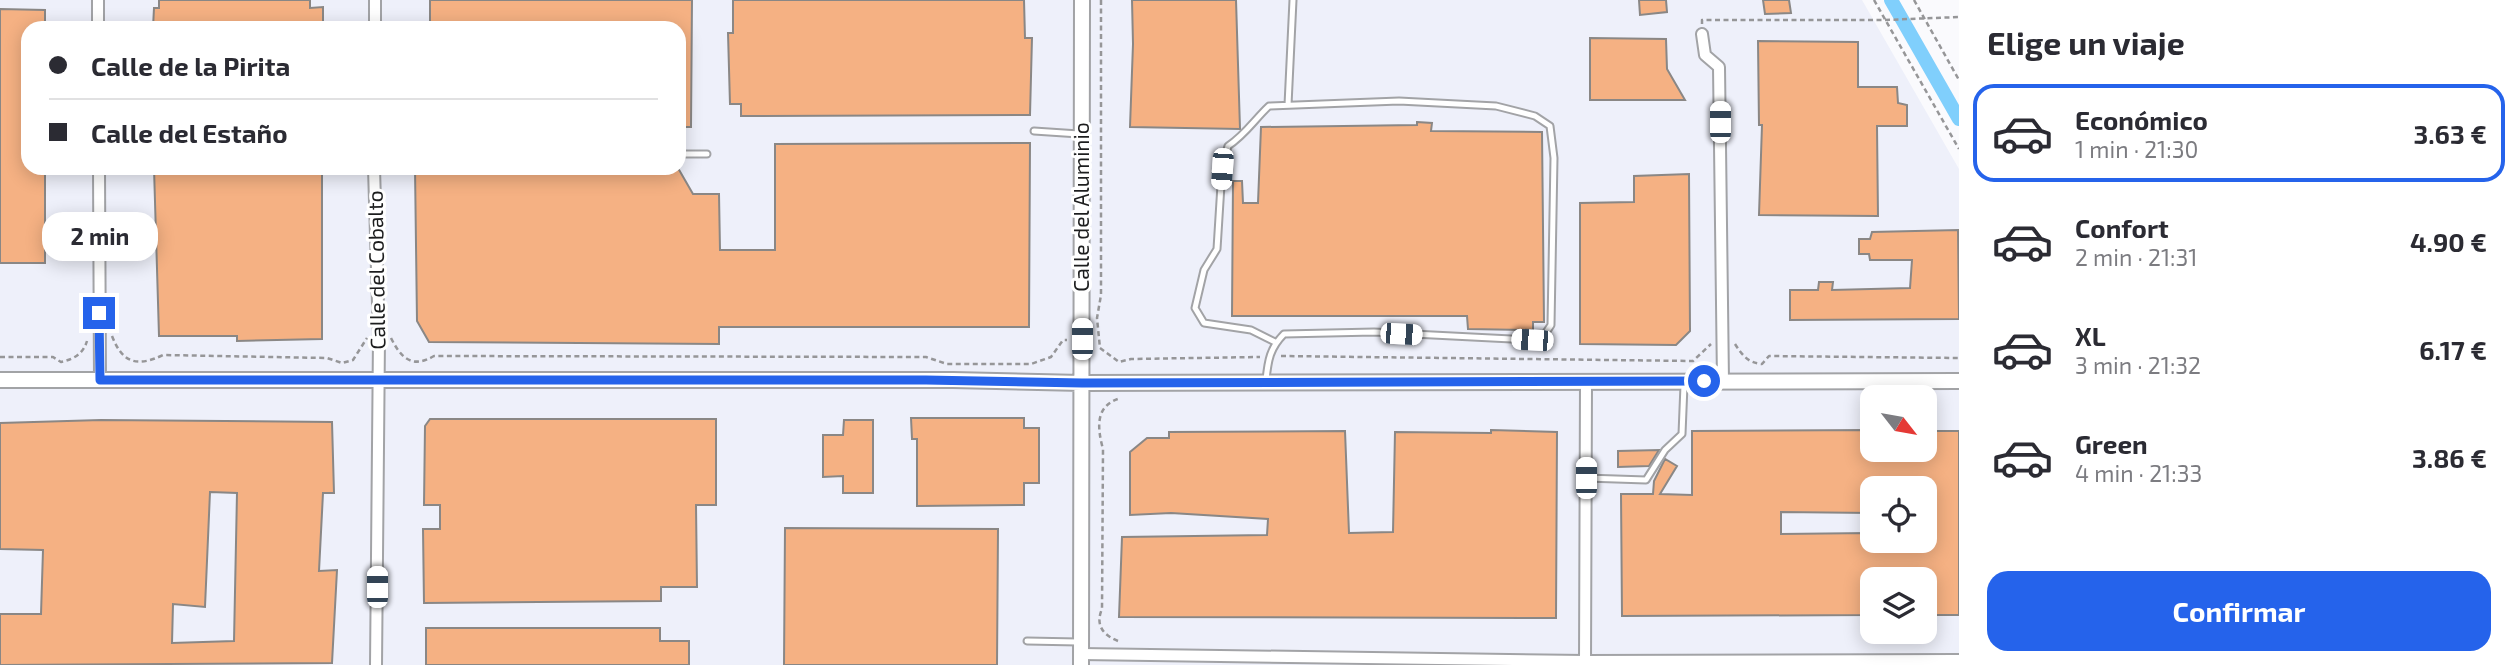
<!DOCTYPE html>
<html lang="es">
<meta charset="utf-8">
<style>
:root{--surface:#fff;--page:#f2f2f3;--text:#2b2b33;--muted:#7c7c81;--line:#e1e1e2;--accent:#2563eb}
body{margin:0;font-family:"Exo 2",sans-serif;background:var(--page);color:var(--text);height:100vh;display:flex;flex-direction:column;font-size:26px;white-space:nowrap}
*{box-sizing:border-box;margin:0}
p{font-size:23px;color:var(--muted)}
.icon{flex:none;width:38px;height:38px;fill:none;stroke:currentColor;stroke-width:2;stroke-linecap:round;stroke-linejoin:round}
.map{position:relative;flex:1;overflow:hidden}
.sheet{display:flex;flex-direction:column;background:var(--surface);width:560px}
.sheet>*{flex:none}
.banner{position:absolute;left:21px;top:21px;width:665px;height:154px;border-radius:21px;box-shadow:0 4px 18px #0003;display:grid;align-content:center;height:154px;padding:0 28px;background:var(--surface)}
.needle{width:46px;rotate:121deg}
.tools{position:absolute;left:1860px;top:385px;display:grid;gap:14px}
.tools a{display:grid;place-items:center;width:77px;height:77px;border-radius:14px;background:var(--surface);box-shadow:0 4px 18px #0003;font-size:35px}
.end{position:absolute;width:32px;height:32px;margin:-16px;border:9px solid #2563eb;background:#fff;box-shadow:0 0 0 4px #fff}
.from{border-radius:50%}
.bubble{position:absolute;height:49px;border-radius:21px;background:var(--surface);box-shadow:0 4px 18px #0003;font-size:23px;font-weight:700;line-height:49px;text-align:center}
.car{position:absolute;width:21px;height:42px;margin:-21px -10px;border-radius:9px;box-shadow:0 0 5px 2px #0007;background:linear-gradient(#fff 24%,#345 0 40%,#fff 0 76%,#345 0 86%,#fff 0)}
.banner b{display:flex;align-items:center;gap:24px;height:66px;font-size:26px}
.banner b+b{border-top:2px solid var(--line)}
.banner i{width:18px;height:18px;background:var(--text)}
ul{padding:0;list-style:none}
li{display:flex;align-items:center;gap:21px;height:98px;margin:0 14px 10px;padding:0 14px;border:4px solid transparent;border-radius:21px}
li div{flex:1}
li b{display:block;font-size:26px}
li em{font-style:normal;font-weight:700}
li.active{border-color:var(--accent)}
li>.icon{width:63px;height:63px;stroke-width:1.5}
h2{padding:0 28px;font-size:32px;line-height:84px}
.cta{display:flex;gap:14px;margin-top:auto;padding:14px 28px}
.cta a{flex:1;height:80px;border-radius:21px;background:var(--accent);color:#fff;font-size:28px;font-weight:700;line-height:80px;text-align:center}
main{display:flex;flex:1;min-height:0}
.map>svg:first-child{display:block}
.built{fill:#eef0fa;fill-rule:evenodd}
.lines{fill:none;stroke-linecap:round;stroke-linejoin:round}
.canal{stroke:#80cffc;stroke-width:14}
.building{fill:#f5b183;stroke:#8a8785;stroke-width:2;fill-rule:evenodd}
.service-casing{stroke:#a2a3a6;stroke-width:9}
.minor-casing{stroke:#a2a3a6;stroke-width:14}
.tertiary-casing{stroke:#a2a3a6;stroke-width:18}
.path{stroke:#969698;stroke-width:2.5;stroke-dasharray:5 3.5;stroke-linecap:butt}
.service{stroke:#fff;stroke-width:5}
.minor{stroke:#fff;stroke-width:10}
.tertiary{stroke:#fff;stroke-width:14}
.route{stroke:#2563eb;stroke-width:9}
.labels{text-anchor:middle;stroke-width:6;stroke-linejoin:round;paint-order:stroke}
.street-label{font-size:21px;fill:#1c1d1e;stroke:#fff}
</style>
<main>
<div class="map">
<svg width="1959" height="665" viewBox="0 0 1959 665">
<rect width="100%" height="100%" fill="#fafafd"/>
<path class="built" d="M0,0H1862L1959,169V665H0ZM28,28H679V168H28ZM1872,397H1925V450H1872ZM1872,488H1925V541H1872ZM1872,579H1925V632H1872Z"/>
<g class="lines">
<path class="canal" d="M1891,0L1959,119"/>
</g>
<path class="building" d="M159,0H310V8L323,7V28H153L154,8H159Z
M430,0H692L691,127H679V28H430Z
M733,0H1024L1025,38H1032L1030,115L741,116V104H730L728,33H733Z
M1132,0H1236L1240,129L1130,127L1133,44Z
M1639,0H1666L1667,12L1640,15Z
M1763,0H1789L1791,13L1765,14Z
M0,9L45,10V28H28V168H45V263H0Z
M1590,38L1666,39L1667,69L1685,100H1590Z
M1758,41L1858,42V87H1897L1898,103L1907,105V126H1877L1878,216L1759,215L1762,125H1759Z
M1417,122L1432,123L1431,131L1542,132L1544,322H1533V330L1468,329L1467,316H1232L1233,181H1242L1243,203H1258L1261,127L1417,125Z
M1030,143L1029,327H719V344L429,342L417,321L415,168H678L693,194H719L720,250H775V144Z
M154,168H322V339L237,341V336H159Z
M1689,174L1690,331L1676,345L1580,344V203L1634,202V176Z
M1958,230L1959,319L1790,320V290H1818L1819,282H1833L1832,290L1910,288L1912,260H1870L1869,254H1859V239H1870L1872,232Z
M911,418H1024V428H1039V483H1024V505L917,506V439H912Z
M430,419H716V505H696L697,587H661V601L424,603L423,529H440V505H424L425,426Z
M101,420L332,422L334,493H323L319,571L337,570L332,663L0,665V614H41L43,550L0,549V423ZM210,492L237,493L234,641L172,643L173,604L205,607Z
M844,420H873V493H843V476L823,477V435H843Z
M1491,430L1557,432L1556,618L1119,617L1122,537L1267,535L1268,519L1171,513L1130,515V452L1147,438H1169V432L1345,431L1349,533L1393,532L1395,432L1491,433Z
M1869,430V452H1926V431H1959V615H1925V579H1872V615L1622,616L1621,494H1653L1654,481L1665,459L1677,466L1660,494L1692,495V431ZM1872,488H1925V541H1872V535L1870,533L1781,534V512L1872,513Z
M1659,450L1649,466L1618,467V451Z
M785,528L998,529L997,665H784Z
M426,628H660V641H689V665H426Z"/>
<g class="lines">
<defs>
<path id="service" d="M1288,105L1293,0
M1034,131L1079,134
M679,154H707
M1266,380C1268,360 1270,348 1284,334L1374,332L1532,340L1543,337L1551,325L1554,158L1550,126L1535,116L1496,106L1399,101L1269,106C1255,119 1245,135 1228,146L1222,169L1217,249L1204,270L1195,308L1204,323L1251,330L1275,342
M1586,478L1646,480L1665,450L1682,434L1684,385
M1027,641L1078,642"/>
<path id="minor" d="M98,0V28
M375,28V0
M1702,34L1705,55L1719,67L1723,381
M99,168L100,380
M374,168L379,338L376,665
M1081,654L1585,661L1959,660
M1585,665L1586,382"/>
<path id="tertiary" d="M0,380H953L1082,383L1959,381
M1081,665L1082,0"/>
</defs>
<use href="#service" class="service-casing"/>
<use href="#minor" class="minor-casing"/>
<use href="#tertiary" class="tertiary-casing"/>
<path class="path" d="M1101,0V295L1097,318L1100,348L1119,362L1131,359L1260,357
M1874,0L1959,149
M1914,0L1959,80
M1702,24V20H1885L1959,17
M112,336C122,362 136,368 163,355L327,358L342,363L353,360L367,338
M391,338C401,358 412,369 434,356L926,357L947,364H1031L1051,357L1063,340H1067
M1735,344C1742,355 1748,363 1762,364L1769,356L1959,358
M1281,356L1693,361L1711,344
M0,357H53L61,362C74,359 83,354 87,341
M1118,641C1103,635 1095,625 1102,609L1103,449C1097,427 1095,405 1121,398"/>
<use href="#service" class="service"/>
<use href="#minor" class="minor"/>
<use href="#tertiary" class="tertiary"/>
</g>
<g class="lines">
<path class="route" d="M99,313L100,380H926L1082,383L1704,381"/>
</g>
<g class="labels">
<g class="street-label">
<text transform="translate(1082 207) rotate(-90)" y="7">Calle del Aluminio</text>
<text transform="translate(377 270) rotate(-91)" y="7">Calle del Cobalto</text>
</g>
</g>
</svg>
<div class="tools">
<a><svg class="needle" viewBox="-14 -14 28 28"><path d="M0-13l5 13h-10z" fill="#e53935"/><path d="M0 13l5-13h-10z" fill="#7c7c81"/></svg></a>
<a><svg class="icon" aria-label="locate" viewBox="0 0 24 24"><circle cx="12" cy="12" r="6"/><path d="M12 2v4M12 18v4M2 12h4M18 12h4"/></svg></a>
<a><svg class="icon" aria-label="layers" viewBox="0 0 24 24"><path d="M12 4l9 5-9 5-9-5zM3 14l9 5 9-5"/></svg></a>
</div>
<i class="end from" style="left:1704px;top:381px"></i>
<i class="end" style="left:99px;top:313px"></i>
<div class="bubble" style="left:42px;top:212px;width:116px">2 min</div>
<i class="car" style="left:1720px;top:122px;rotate:0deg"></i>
<i class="car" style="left:1222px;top:169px;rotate:184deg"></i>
<i class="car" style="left:1401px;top:334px;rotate:93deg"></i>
<i class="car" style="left:1082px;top:339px;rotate:0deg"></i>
<i class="car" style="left:1532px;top:340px;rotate:273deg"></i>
<i class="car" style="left:1586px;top:478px;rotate:0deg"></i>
<i class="car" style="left:377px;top:587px;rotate:0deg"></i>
<div class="banner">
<b><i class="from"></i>Calle de la Pirita</b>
<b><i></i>Calle del Estaño</b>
</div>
</div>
<section class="sheet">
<h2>Elige un viaje</h2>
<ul>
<li class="active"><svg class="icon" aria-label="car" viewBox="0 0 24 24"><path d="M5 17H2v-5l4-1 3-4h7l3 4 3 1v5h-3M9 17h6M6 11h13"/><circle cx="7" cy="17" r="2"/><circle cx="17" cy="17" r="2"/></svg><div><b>Económico</b><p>1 min · 21:30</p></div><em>3.63 €</em></li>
<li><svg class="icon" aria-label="car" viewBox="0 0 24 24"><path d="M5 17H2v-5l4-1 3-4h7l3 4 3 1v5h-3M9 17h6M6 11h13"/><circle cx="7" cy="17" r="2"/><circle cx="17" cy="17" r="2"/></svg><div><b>Confort</b><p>2 min · 21:31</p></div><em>4.90 €</em></li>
<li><svg class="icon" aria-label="car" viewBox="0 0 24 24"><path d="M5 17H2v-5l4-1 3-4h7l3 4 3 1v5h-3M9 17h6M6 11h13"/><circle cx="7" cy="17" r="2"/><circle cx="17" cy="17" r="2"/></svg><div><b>XL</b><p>3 min · 21:32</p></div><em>6.17 €</em></li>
<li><svg class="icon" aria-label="car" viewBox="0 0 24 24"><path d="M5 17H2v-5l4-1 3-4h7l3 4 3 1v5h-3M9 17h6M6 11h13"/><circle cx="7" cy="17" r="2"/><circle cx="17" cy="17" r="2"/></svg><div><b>Green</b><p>4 min · 21:33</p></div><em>3.86 €</em></li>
</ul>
<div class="cta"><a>Confirmar</a></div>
</section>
</main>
